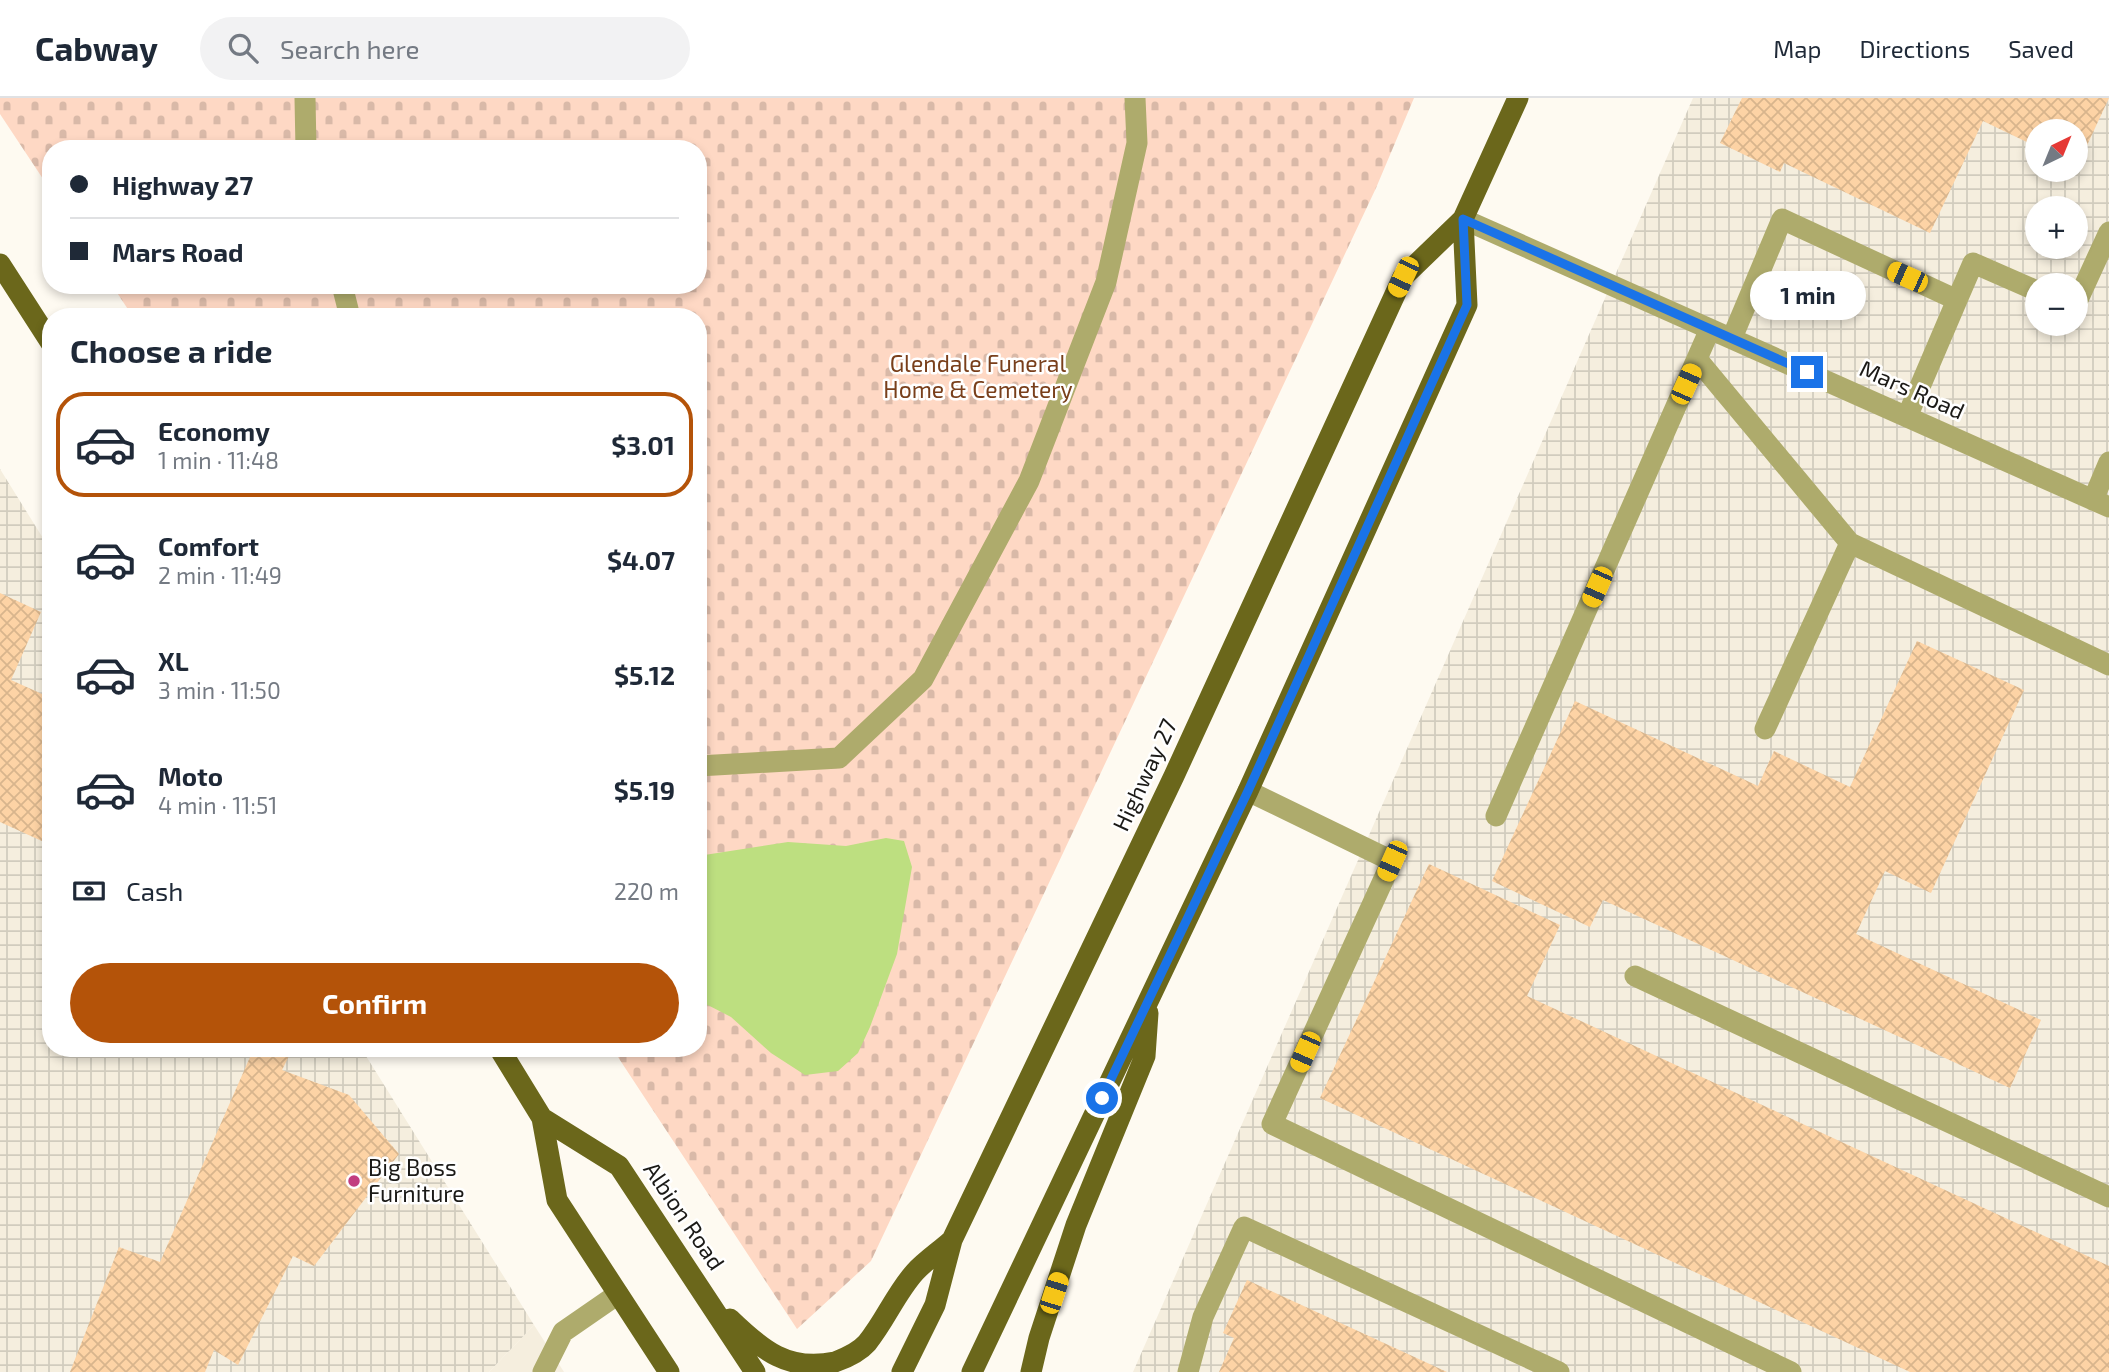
<!DOCTYPE html>
<meta charset="utf-8">
<style>
:root{--surface:#fff;--page:#f2f2f3;--text:#1f2937;--muted:#747a83;--line:#e0e1e3;--accent:#b45309}
body{margin:0;font-family:"Exo 2",sans-serif;background:var(--page);color:var(--text);height:100vh;display:flex;flex-direction:column;font-size:26px;white-space:nowrap}
*{box-sizing:border-box;margin:0}
p{font-size:23px;color:var(--muted)}
.icon{flex:none;width:38px;height:38px;fill:none;stroke:currentColor;stroke-width:2;stroke-linecap:round;stroke-linejoin:round}
.map{position:relative;flex:1;overflow:hidden}
.panel{position:absolute;left:42px;top:210px;width:665px;height:749px;display:flex;flex-direction:column;background:var(--surface);border-radius:28px;box-shadow:0 4px 10px #0003}
.panel>*{flex:none}
.banner{position:absolute;left:42px;top:42px;width:665px;height:154px;border-radius:28px;box-shadow:0 4px 10px #0003;display:grid;align-content:center;height:154px;padding:0 28px;background:var(--surface)}
.needle{width:46px;rotate:43deg}
.fabs{position:absolute;left:2025px;top:21px;display:grid;gap:14px}
.fabs a{display:grid;place-items:center;width:63px;height:63px;border-radius:50%;background:var(--surface);box-shadow:0 4px 10px #0003;font-size:35px}
.end{position:absolute;width:32px;height:32px;margin:-16px;border:9px solid #1a73e8;background:#fff;box-shadow:0 0 0 4px #fff}
.from{border-radius:50%}
.bubble{position:absolute;height:49px;border-radius:24px;background:var(--surface);box-shadow:0 4px 10px #0003;font-size:23px;font-weight:700;line-height:49px;text-align:center}
.car{position:absolute;width:21px;height:42px;margin:-21px -10px;border-radius:9px;box-shadow:0 0 5px 2px #0007;background:linear-gradient(#f5c518 24%,#345 0 40%,#f5c518 0 76%,#345 0 86%,#f5c518 0)}
.banner b{display:flex;align-items:center;gap:24px;height:66px;font-size:26px}
.banner b+b{border-top:2px solid var(--line)}
.banner i{width:18px;height:18px;background:var(--text)}
ul{padding:0;list-style:none}
li{display:flex;align-items:center;gap:21px;height:105px;margin:0 14px 10px;padding:0 14px;border:4px solid transparent;border-radius:28px}
li div{flex:1}
li b{display:block;font-size:26px}
li em{font-style:normal;font-weight:700}
li.active{border-color:var(--accent)}
li>.icon{width:63px;height:63px;stroke-width:1.5}
h2{padding:0 28px;font-size:32px;line-height:84px}
.pay{display:flex;align-items:center;gap:18px;height:77px;padding:0 28px;font-size:26px}
.pay p{margin-inline-start:auto}
.cta{display:flex;gap:14px;margin-top:auto;padding:14px 28px}
.cta a{flex:1;height:80px;border-radius:42px;background:var(--accent);color:#fff;font-size:28px;font-weight:700;line-height:80px;text-align:center}
header{display:flex;align-items:center;gap:42px;box-sizing:border-box;height:98px;padding:0 35px;background:var(--surface);border-bottom:2px solid var(--line)}
header strong{font-size:33px}
nav{display:flex;gap:38px;margin-inline-start:auto;font-size:24px}
.search{width:490px;height:63px;background:var(--page);display:flex;align-items:center;gap:18px;box-sizing:border-box;padding:0 24px;border-radius:38px;color:var(--muted);font-size:26px}
.map>svg:first-child{display:block}
.built{fill:#f5eede}
.industrial{fill:url(#industrial-grid);fill-rule:evenodd}
.cemetery{fill:url(#cemetery-stones)}
.water{fill:#bddf80}
.building{fill:url(#building-cross-hatch)}
.lines{fill:none;stroke-linecap:round;stroke-linejoin:round}
.minor{stroke:#aeab6c;stroke-width:21}
.major{stroke:#6b671b;stroke-width:21}
.route{stroke:#1a73e8;stroke-width:9}
.poi-dot{fill:#c23d80;stroke:#fff;stroke-width:2.5}
.labels{text-anchor:middle;stroke-width:5;stroke-linejoin:round;paint-order:stroke}
.park-label{font-size:23px;fill:#793f1b;stroke:#fff}
.street-label{font-size:23px;fill:#1b1a17;stroke:#fff}
.poi-label{font-size:23px;fill:#1b1a17;stroke:#fff;text-anchor:start}
</style>
<header>
<strong>Cabway</strong>
<div class="search"><svg class="icon" aria-label="search" viewBox="0 0 24 24"><circle cx="10" cy="10" r="6"/><path d="M15 15l6 6"/></svg>Search here</div>
<nav><a>Map</a><a>Directions</a><a>Saved</a></nav>
</header>
<div class="map">
<svg width="2109" height="1274" viewBox="0 0 2109 1274">
<defs>
<pattern id="industrial-grid" width="8" height="8" patternUnits="userSpaceOnUse" patternTransform="scale(1.75)"><rect width="8" height="8" fill="#f5eede"/><path d="M0 4h8M4 0v8" fill="none" stroke="#d1ccbe"/></pattern>
<pattern id="cemetery-stones" width="16" height="16" patternUnits="userSpaceOnUse" patternTransform="scale(1.75)"><rect width="16" height="16" fill="#fed8c4"/><path d="M2 7V4a2 2 0 0 1 4 0v3zM10 15v-3a2 2 0 0 1 4 0v3z" fill="#d9b9a8"/></pattern>
<pattern id="building-cross-hatch" width="8" height="8" patternUnits="userSpaceOnUse" patternTransform="scale(1.75)"><rect width="8" height="8" fill="#fdd3a5"/><path d="M0 0l8 8M0 8l8-8" fill="none" stroke="#d8b58d"/></pattern>
</defs>
<rect width="100%" height="100%" fill="#fefaf1"/>
<path class="built" d="M534,1227L564,1274H489Z"/>
<path class="industrial" d="M1693,0H2109V1274H1133ZM2037,33H2076V72H2037ZM2037,110H2076V149H2037ZM2037,187H2076V226H2037Z
M0,371L51,453V950H361L534,1227L489,1274H0Z"/>
<path class="cemetery" d="M0,0H1414L1376,90L871,1163L797,1231L612,950H698V219H133L112,187H698V51H51V93L0,16Z"/>
<path class="water" d="M886,740L904,743L912,769L897,856L870,929L858,955L838,973L805,977L771,955L731,919L698,902V758L788,744L846,748Z"/>
<path class="building" d="M1742,0H2109L2076,71V33H2037V49L1983,23L1930,135L1784,65L1780,74L1720,45Z
M0,495L41,514L11,582L51,600V728L44,744L0,724Z
M1917,543L2024,592L1931,795L1885,773L1856,836L2041,922L2010,990L1603,802L1590,829L1492,783L1575,603L1758,688L1774,653L1850,689Z
M1429,766L1560,827L1527,898L2109,1168V1274H1910L1320,1000Z
M254,950H286L292,952L282,972L349,997L399,1056L314,1168L293,1158L238,1267L214,1252L205,1274H70L119,1149L160,1164Z
M1247,1182L1447,1274H1219L1234,1240L1223,1235Z"/>
<g class="lines">
<path class="minor" d="M305,0L306,51
M1463,121L2109,409
M342,187L350,219
M1957,202L1973,165L2037,193
M2076,206L2109,134
M1732,240L1782,121L1957,202L1907,319
M1697,261L1850,445L2109,567
M2093,402L2109,364
M1765,631L1850,445
M698,668L839,660L923,581L1029,383L1106,184L1137,45L1135,0
M1248,693L1392,763L1272,1026L1791,1274
M1496,718L1710,231
M1635,878L2109,1099
M543,1274L563,1234L618,1196
M1188,1274L1203,1219L1244,1129L1559,1274"/>
<path class="major" d="M0,166L51,245
M499,950L542,1020L557,1102L669,1274
M542,1020L619,1068L755,1274
M730,1221C762,1252 788,1274 835,1264C846,1260 860,1253 867,1245C885,1223 896,1195 915,1174C926,1162 940,1153 952,1142
M902,1274L935,1207L952,1142L1174,678L1403,179L1463,121L1518,0
M972,1274L1248,693L1467,207L1463,121
M1031,1274L1039,1240L1076,1127L1145,958L1148,915"/>
</g>
<g class="lines">
<path class="route" d="M1102,1000L1248,693L1467,207L1463,121L1807,274"/>
</g>
<circle class="poi-dot" cx="354" cy="1083" r="7"/>
<g class="labels">
<g class="park-label">
<text x="978" y="274">Glendale Funeral<tspan x="978" dy="26">Home &amp; Cemetery</tspan></text>
</g>
<g class="street-label">
<text transform="translate(1912 292) rotate(24)" y="8">Mars Road</text>
<text transform="translate(1145 677) rotate(-65)" y="8">Highway 27</text>
<text transform="translate(684 1118) rotate(56)" y="8">Albion Road</text>
</g>
<g class="poi-label">
<text x="368" y="1078">Big Boss<tspan x="368" dy="26">Furniture</tspan></text>
</g>
</g>
</svg>
<div class="fabs">
<a><svg class="needle" viewBox="-14 -14 28 28"><path d="M0-13l5 13h-10z" fill="#e53935"/><path d="M0 13l5-13h-10z" fill="#747a83"/></svg></a>
<a>+</a>
<a>−</a>
</div>
<i class="end from" style="left:1102px;top:1000px"></i>
<i class="end" style="left:1807px;top:274px"></i>
<div class="bubble" style="left:1750px;top:173px;width:116px">1 min</div>
<i class="car" style="left:1403px;top:179px;rotate:205deg"></i>
<i class="car" style="left:1907px;top:179px;rotate:294deg"></i>
<i class="car" style="left:1686px;top:286px;rotate:24deg"></i>
<i class="car" style="left:1597px;top:489px;rotate:204deg"></i>
<i class="car" style="left:1392px;top:763px;rotate:204deg"></i>
<i class="car" style="left:1305px;top:954px;rotate:204deg"></i>
<i class="car" style="left:1054px;top:1195px;rotate:18deg"></i>
<div class="banner">
<b><i class="from"></i>Highway 27</b>
<b><i></i>Mars Road</b>
</div>
<section class="panel">
<h2>Choose a ride</h2>
<ul>
<li class="active"><svg class="icon" aria-label="car" viewBox="0 0 24 24"><path d="M5 17H2v-5l4-1 3-4h7l3 4 3 1v5h-3M9 17h6M6 11h13"/><circle cx="7" cy="17" r="2"/><circle cx="17" cy="17" r="2"/></svg><div><b>Economy</b><p>1 min · 11:48</p></div><em>$3.01</em></li>
<li><svg class="icon" aria-label="car" viewBox="0 0 24 24"><path d="M5 17H2v-5l4-1 3-4h7l3 4 3 1v5h-3M9 17h6M6 11h13"/><circle cx="7" cy="17" r="2"/><circle cx="17" cy="17" r="2"/></svg><div><b>Comfort</b><p>2 min · 11:49</p></div><em>$4.07</em></li>
<li><svg class="icon" aria-label="car" viewBox="0 0 24 24"><path d="M5 17H2v-5l4-1 3-4h7l3 4 3 1v5h-3M9 17h6M6 11h13"/><circle cx="7" cy="17" r="2"/><circle cx="17" cy="17" r="2"/></svg><div><b>XL</b><p>3 min · 11:50</p></div><em>$5.12</em></li>
<li><svg class="icon" aria-label="car" viewBox="0 0 24 24"><path d="M5 17H2v-5l4-1 3-4h7l3 4 3 1v5h-3M9 17h6M6 11h13"/><circle cx="7" cy="17" r="2"/><circle cx="17" cy="17" r="2"/></svg><div><b>Moto</b><p>4 min · 11:51</p></div><em>$5.19</em></li>
</ul>
<div class="pay"><svg class="icon" aria-label="cash" viewBox="0 0 24 24"><path d="M3 7h18v10H3z"/><circle cx="12" cy="12" r="2"/></svg>Cash<p>220 m</p></div>
<div class="cta"><a>Confirm</a></div>
</section>
</div>
